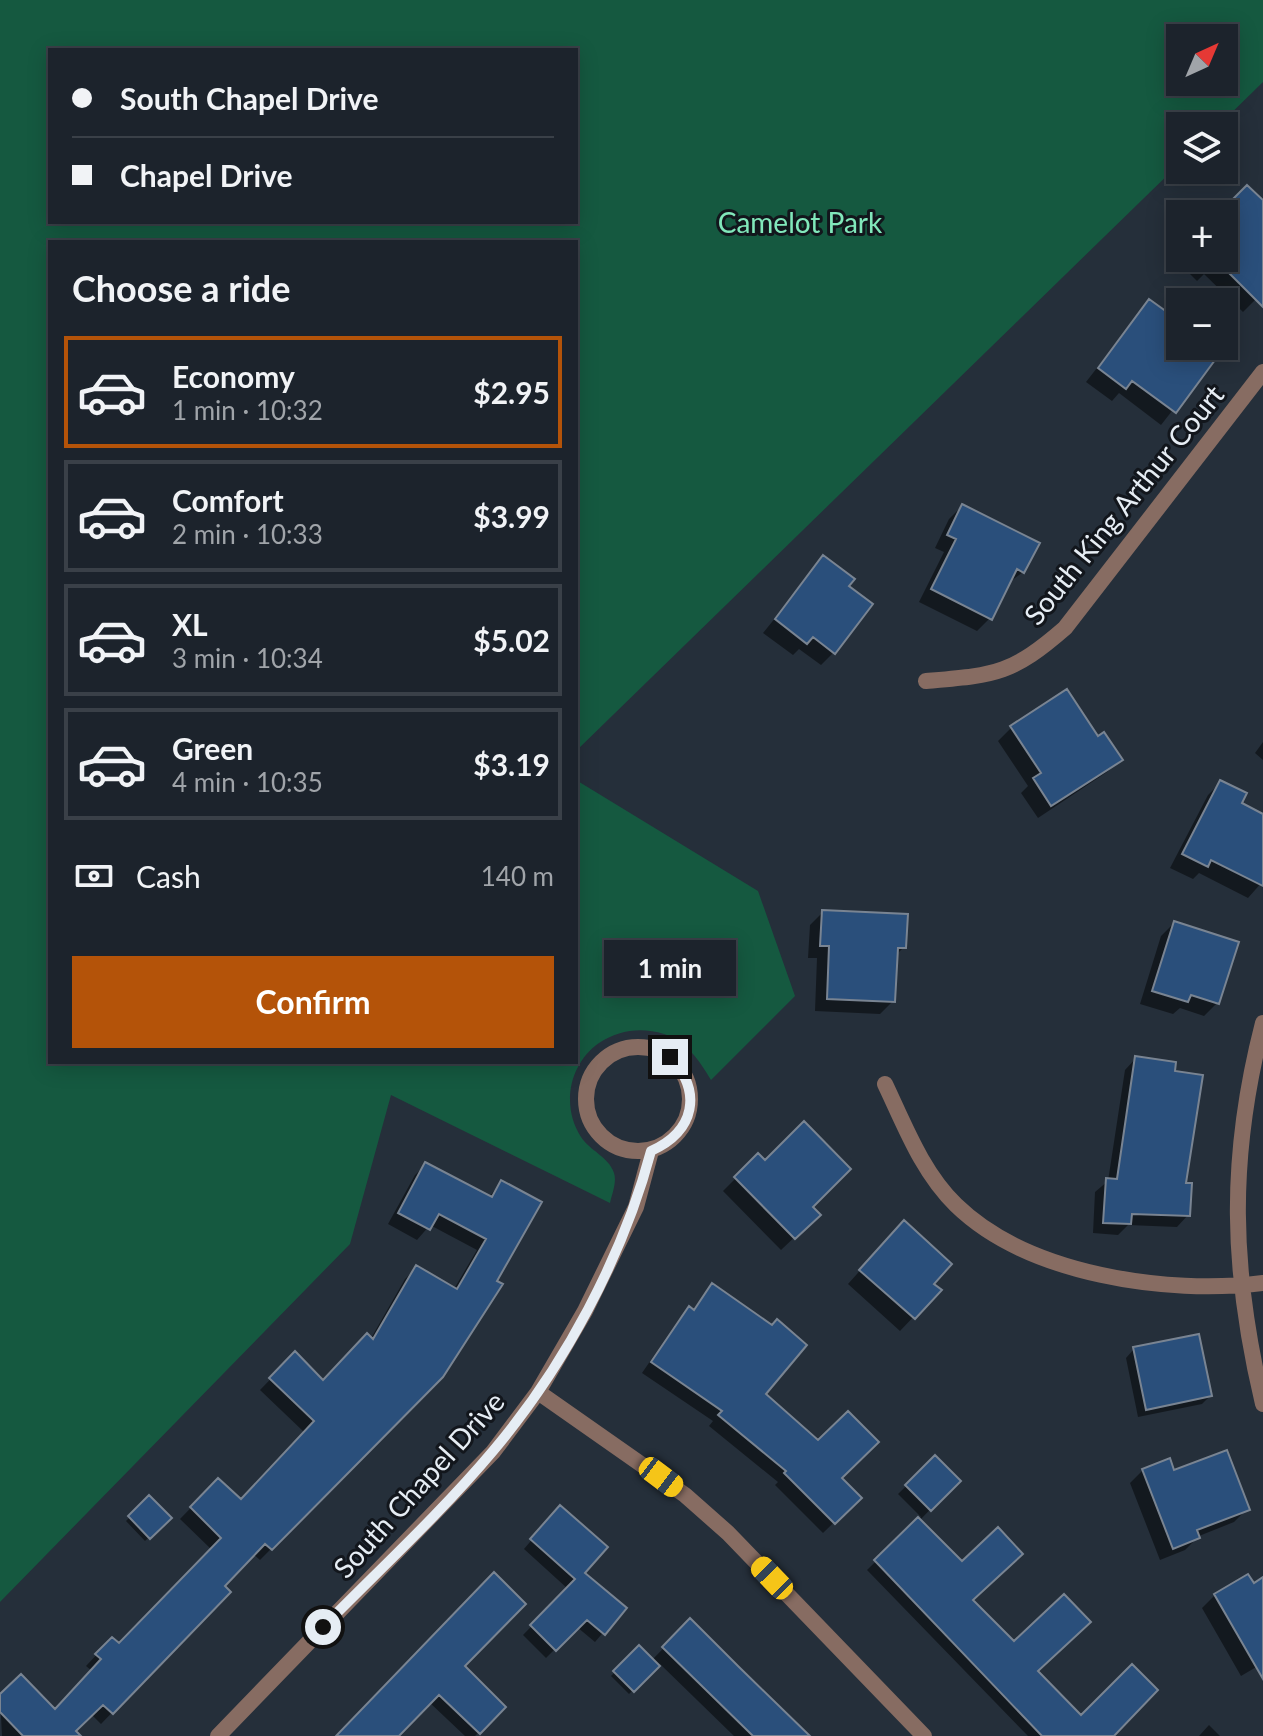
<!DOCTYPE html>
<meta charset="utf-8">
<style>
:root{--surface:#1c232c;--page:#292f38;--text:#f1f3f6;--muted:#a0a4a9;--line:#3a4048;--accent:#b45309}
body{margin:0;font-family:Lato,sans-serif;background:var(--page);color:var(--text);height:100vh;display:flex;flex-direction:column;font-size:30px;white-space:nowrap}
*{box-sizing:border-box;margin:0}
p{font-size:26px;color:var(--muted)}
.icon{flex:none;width:44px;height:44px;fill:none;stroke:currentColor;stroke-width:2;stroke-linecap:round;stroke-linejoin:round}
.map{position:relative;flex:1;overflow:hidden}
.drawer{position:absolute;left:48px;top:240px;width:530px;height:824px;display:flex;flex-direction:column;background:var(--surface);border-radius:0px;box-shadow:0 4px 20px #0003,0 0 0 2px var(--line)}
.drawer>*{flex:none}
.hud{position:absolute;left:48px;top:48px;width:530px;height:176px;border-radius:0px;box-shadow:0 4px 20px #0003,0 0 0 2px var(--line);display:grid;align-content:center;height:176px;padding:0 24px;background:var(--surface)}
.needle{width:52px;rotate:44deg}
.buttons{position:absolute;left:1166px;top:24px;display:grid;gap:16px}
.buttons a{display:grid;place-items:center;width:72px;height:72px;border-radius:0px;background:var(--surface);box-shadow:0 4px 20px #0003,0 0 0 2px var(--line);font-size:40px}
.end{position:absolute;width:36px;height:36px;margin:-18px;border:10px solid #e6edf4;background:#111;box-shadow:0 0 0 4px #111}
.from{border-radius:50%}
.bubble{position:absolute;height:56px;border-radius:0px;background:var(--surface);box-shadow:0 4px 20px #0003,0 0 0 2px var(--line);font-size:26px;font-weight:700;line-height:56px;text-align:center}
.car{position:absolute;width:24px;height:48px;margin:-24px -12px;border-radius:10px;box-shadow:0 0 6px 2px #0007;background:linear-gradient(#f5c518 24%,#345 0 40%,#f5c518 0 76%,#345 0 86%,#f5c518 0)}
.hud b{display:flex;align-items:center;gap:28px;height:76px;font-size:30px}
.hud b+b{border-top:2px solid var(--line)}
.hud i{width:20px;height:20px;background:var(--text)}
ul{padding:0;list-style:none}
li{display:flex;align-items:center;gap:24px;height:112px;margin:0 16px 12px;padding:0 8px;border:4px solid var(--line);border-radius:0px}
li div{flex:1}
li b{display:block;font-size:30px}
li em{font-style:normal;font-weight:700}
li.active{border-color:var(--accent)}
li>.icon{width:72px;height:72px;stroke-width:1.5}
h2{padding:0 24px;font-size:36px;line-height:96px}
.pay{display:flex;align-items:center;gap:20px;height:88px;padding:0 24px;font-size:30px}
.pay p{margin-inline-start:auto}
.action{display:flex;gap:16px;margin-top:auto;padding:16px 24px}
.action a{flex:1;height:92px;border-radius:0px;background:var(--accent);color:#fff;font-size:32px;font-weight:700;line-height:92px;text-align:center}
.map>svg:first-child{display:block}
.green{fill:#155940;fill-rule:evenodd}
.shadow{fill:#0007}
.building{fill:#2a4f7b;stroke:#798492;stroke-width:2}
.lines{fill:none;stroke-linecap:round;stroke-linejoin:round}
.street{stroke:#876c62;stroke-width:16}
.route{stroke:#e6edf4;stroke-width:10}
.labels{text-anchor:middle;stroke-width:6;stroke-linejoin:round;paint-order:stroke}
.park-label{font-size:28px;fill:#81e8bb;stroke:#12161c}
.street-label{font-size:28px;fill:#e6edf4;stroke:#12161c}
</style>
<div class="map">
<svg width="1263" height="1736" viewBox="0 0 1263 1736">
<rect width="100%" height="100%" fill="#252f3a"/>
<path class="green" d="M0,0H1263V82L1218,126H1180V163L576,751V242H50V1062H576V780L758,891L795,996L711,1080C699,1060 687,1042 664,1034C641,1027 619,1030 599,1043C569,1064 561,1106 581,1137C589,1150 609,1157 614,1173C617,1182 612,1194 610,1203L391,1095L350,1244L0,1602ZM1180,38H1224V82H1180ZM50,50H576V222H50Z"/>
<path class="shadow" d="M1263,203V292L1243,312L1204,274L1197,281L1176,260L1180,255V258H1224V214H1221Z
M1149,301L1169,329L1180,337V346H1192L1212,360L1161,425L1119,393L1112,401L1086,382Z
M962,506L1023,572L1007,584L990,618L977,631L919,602L944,552L935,548L949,519Z
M824,558L846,587L834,652L821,665L799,649L793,655L763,633Z
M1066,691L1097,739L1120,760L1107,772L1038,818L1021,793L1028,786L998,741L1011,728Z
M1263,742V760L1255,753Z
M1221,782L1239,804L1263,816V881L1248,898L1199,873L1193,879L1170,868L1208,795Z
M823,912L904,947L895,956L893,1001L880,1014L815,1011L817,958H808L810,925Z
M1174,923L1217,1003L1204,1016L1180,1008L1173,1014L1140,1004L1161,936Z
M1136,1058L1184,1185L1188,1215L1177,1227L1128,1225L1118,1235L1093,1233L1095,1192L1108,1181L1125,1070Z
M758,1156L818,1215L781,1250L723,1191Z
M426,1164L488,1198L501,1183L539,1203L442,1376L260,1560L253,1554L222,1586L228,1592L101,1724L91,1714L68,1736H2L0,1696L55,1712L92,1671L86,1666L101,1650L119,1646L212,1550L180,1519L218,1480L240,1502L305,1433L260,1390L295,1354L323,1382L370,1340L405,1279L416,1268L454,1289L477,1250L430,1225L417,1240L388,1224L415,1175Z
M891,1236L939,1290L900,1331L848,1284Z
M712,1286L763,1394L859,1498L823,1533L775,1485L778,1482L709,1426L713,1421L642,1373L679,1319L690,1309L692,1311Z
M1134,1349L1210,1396L1202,1404L1138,1417L1126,1358Z
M935,1458L958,1481L919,1521L971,1600L1081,1718L1111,1736H1028L867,1570L921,1517L898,1494Z
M1143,1470L1173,1473L1247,1509L1234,1522L1199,1536L1185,1550L1160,1560L1130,1483Z
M149,1498L169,1518L145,1541L126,1521Z
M552,1516L582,1574L624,1608L595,1642L577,1627L546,1658L523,1635L568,1589L524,1549Z
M1263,1580V1663L1241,1676L1202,1608L1215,1595Z
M690,1621L807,1736H734L660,1664L629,1694L611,1676L639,1648L652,1660Z
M462,1666L504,1707L475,1736H465L429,1702L396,1736H339Z
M1209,1725L1220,1736H1199Z"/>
<path class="building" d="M1247,185L1263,200V307L1218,262L1211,270L1200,258H1224V214H1218Z
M1149,299L1178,320L1171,328L1180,334V346H1196L1215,360L1176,413L1132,381L1126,389L1098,368Z
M962,504L1040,543L1024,573L1017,569L992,620L931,589L956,539L947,535Z
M823,555L855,579L849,586L873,604L835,654L813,637L807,644L775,619Z
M1067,689L1098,736L1104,732L1123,760L1051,806L1033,778L1041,773L1010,726Z
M1220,780L1247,793L1242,803L1263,814V886L1211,860L1208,867L1182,854Z
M822,910L908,914L906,948H898L895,1002L827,999L829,946H820Z
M1174,921L1239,942L1219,1004L1191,995L1188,1002L1152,991Z
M1135,1056L1176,1062L1175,1071L1203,1075L1186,1183H1192L1190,1216L1132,1214L1131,1224L1103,1223L1106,1178L1117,1179Z
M804,1121L851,1169L813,1207L821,1215L795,1239L734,1177L758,1153L765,1160Z
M425,1162L492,1197L501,1180L542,1202L497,1281L503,1284L443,1377L272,1550L265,1544L225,1586L231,1592L113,1714L103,1705L76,1731L81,1736H23L0,1712V1694L21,1674L55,1709L101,1659L95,1654L112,1637L119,1643L221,1538L190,1507L218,1478L241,1499L314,1421L269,1378L295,1351L323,1380L367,1333L373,1339L416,1265L457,1289L486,1239L439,1214L430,1230L398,1213Z
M904,1220L952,1264L934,1284L942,1290L915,1319L859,1270Z
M712,1283L772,1325L777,1319L807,1345L766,1394L818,1440L848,1411L879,1442L842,1478L862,1498L835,1524L784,1473L786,1471L718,1415L722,1411L651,1362L689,1306L694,1310Z
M1199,1334L1212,1396L1146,1410L1133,1347Z
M1227,1450L1250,1510L1197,1530L1200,1538L1173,1549L1142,1469L1170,1458L1174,1470Z
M935,1455L961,1481L931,1511L905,1485Z
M149,1495L172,1518L150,1539L128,1516Z
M560,1505L608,1547L585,1573L627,1608L605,1635L587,1620L556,1651L530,1625L575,1579L530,1539Z
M918,1517L962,1561L998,1527L1023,1554L973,1600L1014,1641L1064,1594L1091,1622L1038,1671L1081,1715L1132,1664L1158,1690L1114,1736H1042L874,1560Z
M494,1572L526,1604L465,1666L506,1707L480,1734L439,1695L399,1736H336Z
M1248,1574L1254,1583L1263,1577V1679L1214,1594Z
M690,1618L739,1667L810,1736H753L662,1647Z
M639,1645L660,1666L634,1692L613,1671Z"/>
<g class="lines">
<path class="street" d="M926,681C995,675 1011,675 1065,628L1263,372
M1263,1023C1228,1159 1231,1269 1263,1404
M586 1099a52 52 0 1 1 104 0a52 52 0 1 1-104 0Z
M885,1084C905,1126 922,1172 956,1205C1028,1275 1167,1295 1263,1283
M538,1392L685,1495L728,1533L924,1736
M218,1736L493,1452L538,1392L585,1311L636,1207L651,1151"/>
</g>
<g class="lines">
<path class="route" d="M323,1627C380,1569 441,1513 493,1451C564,1367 623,1257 651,1151C695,1131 703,1092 670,1057"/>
</g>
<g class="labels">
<g class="park-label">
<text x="800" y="233">Camelot Park</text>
</g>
<g class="street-label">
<text transform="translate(1124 505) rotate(-51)" y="10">South King Arthur Court</text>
<text transform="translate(419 1485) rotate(-48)" y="10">South Chapel Drive</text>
</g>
</g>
</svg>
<div class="buttons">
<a><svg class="needle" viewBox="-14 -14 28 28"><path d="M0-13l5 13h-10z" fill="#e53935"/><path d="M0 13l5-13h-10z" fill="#a0a4a9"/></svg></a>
<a><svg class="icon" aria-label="layers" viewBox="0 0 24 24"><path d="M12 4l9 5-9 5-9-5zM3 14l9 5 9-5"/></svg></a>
<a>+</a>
<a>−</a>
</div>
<i class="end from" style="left:323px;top:1627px"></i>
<i class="end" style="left:670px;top:1057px"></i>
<div class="bubble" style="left:604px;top:940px;width:132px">1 min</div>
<i class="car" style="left:661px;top:1477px;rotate:127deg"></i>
<i class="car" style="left:772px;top:1578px;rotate:316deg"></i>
<div class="hud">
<b><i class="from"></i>South Chapel Drive</b>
<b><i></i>Chapel Drive</b>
</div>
<section class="drawer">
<h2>Choose a ride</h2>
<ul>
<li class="active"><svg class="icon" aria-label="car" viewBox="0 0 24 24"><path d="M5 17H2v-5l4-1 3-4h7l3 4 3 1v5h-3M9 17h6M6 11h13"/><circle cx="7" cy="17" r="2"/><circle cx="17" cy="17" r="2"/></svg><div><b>Economy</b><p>1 min · 10:32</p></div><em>$2.95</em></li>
<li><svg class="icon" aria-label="car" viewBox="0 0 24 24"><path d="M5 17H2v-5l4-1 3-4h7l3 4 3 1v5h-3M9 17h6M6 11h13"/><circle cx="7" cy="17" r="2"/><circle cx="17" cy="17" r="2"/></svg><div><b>Comfort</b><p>2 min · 10:33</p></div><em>$3.99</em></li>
<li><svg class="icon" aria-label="car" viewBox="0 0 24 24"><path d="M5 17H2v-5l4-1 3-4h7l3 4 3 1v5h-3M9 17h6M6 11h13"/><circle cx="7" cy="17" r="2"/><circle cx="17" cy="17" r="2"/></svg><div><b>XL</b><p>3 min · 10:34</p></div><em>$5.02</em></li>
<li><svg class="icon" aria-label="car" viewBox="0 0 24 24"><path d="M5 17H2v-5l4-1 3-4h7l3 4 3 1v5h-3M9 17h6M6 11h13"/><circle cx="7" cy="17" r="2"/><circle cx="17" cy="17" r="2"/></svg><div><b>Green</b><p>4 min · 10:35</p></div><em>$3.19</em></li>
</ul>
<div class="pay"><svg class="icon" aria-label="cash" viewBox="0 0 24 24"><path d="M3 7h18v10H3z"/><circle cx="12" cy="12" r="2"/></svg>Cash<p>140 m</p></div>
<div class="action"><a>Confirm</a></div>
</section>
</div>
